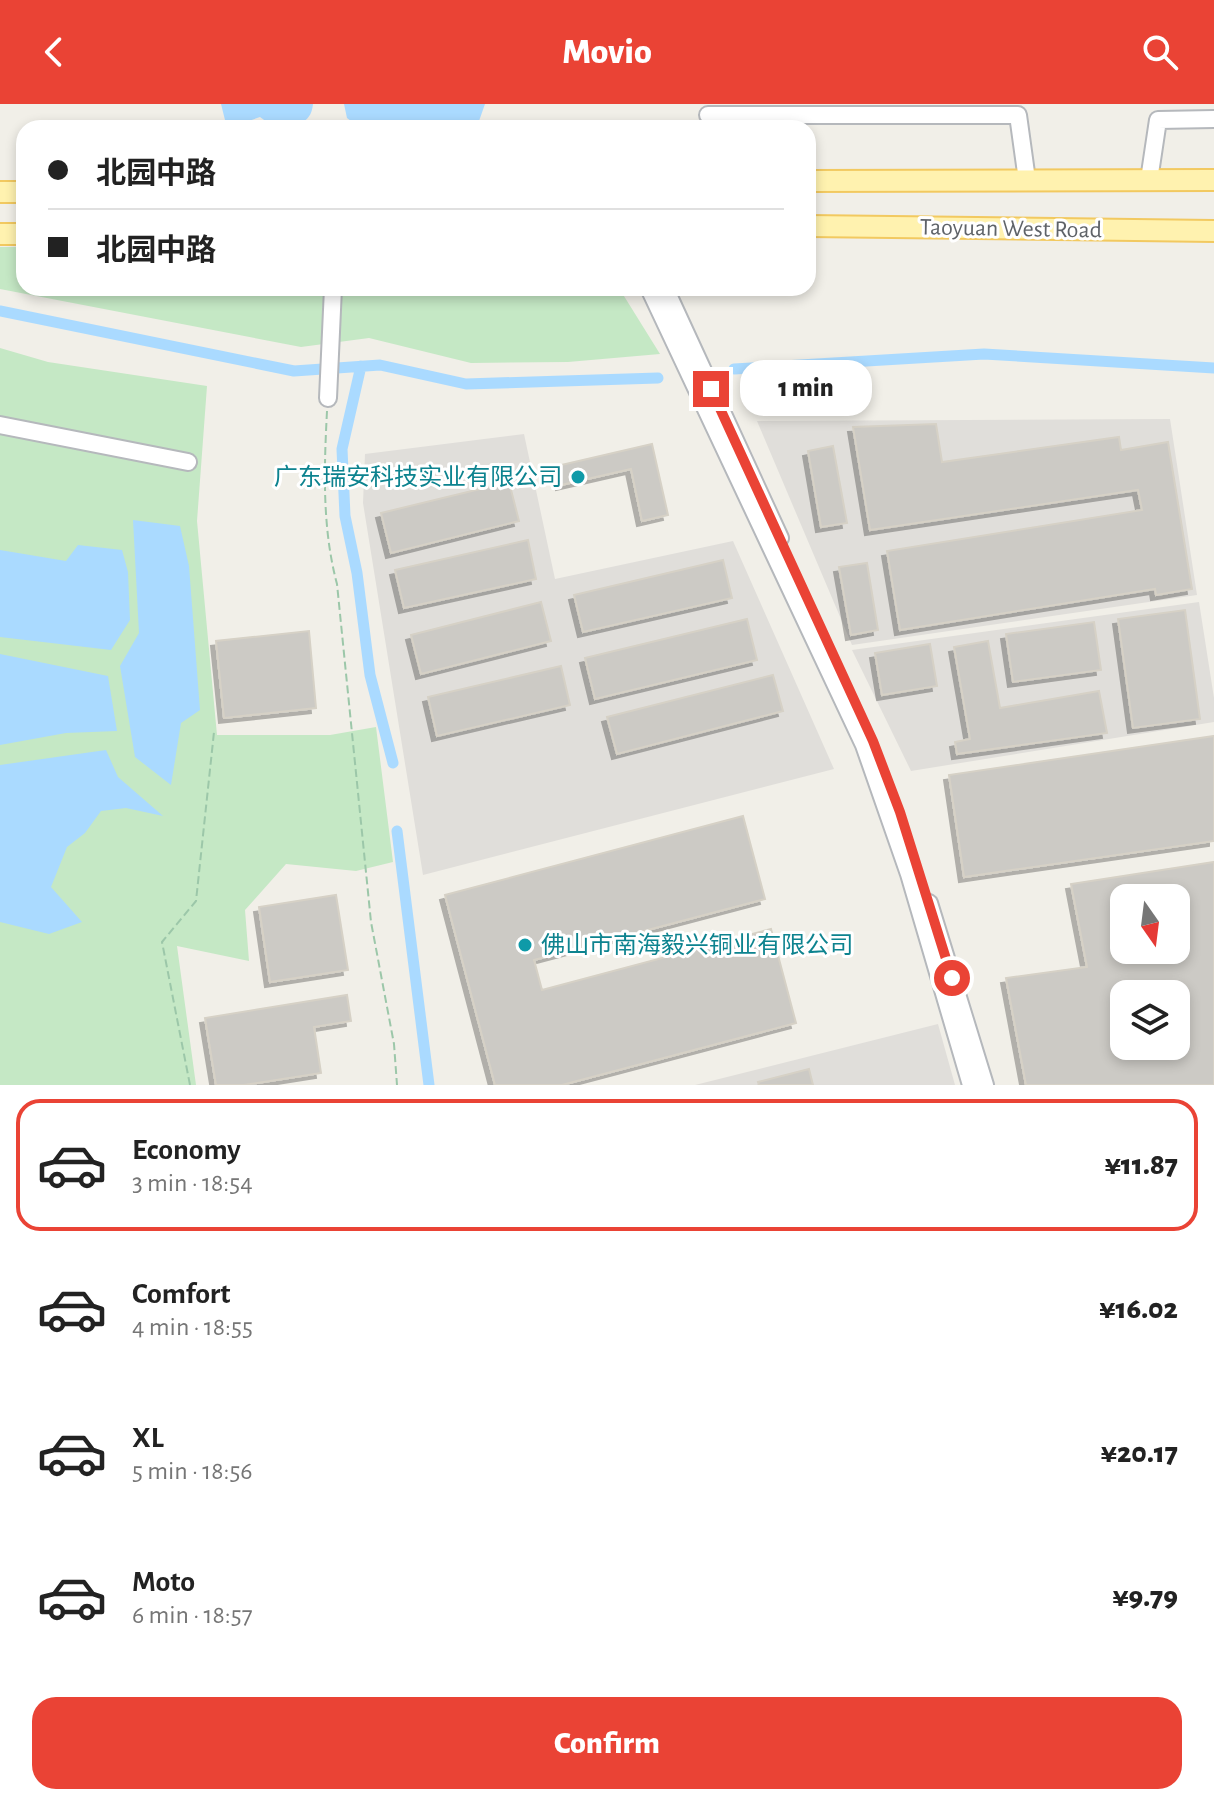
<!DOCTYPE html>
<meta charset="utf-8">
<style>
:root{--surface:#fff;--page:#f6f6f6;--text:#222;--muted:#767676;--line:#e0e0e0;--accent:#ea4335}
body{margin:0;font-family:"Alegreya Sans","Noto Sans SC",sans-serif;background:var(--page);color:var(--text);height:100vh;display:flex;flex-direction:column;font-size:30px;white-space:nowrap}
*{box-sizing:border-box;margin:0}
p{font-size:26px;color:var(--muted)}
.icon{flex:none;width:44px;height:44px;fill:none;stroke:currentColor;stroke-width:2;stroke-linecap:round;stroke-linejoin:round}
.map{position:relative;height:981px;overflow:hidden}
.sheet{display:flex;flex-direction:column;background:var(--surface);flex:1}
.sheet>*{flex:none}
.banner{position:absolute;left:16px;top:16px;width:800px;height:176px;border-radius:24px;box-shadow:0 4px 12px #0003;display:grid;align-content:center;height:176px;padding:0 32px;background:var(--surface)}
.needle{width:52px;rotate:166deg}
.buttons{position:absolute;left:1110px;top:780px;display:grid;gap:16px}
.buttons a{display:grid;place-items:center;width:80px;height:80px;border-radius:16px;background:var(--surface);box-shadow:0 4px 12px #0003;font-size:40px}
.end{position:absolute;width:36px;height:36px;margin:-18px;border:10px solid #ea4335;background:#fff;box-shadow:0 0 0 4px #fff}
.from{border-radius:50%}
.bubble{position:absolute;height:56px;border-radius:24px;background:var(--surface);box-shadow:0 4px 12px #0003;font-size:26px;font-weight:800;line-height:56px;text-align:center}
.banner b{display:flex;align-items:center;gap:28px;height:76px;font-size:30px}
.banner b+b{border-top:2px solid var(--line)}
.banner i{width:20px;height:20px;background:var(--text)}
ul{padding:14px 0 0;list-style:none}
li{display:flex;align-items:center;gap:24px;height:132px;margin:0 16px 12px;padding:0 16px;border:4px solid transparent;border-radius:24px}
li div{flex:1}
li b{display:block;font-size:30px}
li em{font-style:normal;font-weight:800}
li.current{border-color:var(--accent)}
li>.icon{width:72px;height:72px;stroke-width:1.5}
.button{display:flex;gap:16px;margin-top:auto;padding:16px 32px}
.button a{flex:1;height:92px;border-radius:24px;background:var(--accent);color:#fff;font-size:32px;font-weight:800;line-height:92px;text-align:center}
header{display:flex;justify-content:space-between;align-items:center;height:104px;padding:0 32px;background:var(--accent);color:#fff;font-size:36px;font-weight:800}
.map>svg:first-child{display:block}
.industrial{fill:#e0deda}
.green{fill:#c5e8c5}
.water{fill:#aadaff}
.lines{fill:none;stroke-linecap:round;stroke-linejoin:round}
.canal{stroke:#aadaff;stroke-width:11}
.building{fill:#cccac5;stroke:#d6d1c6;stroke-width:2;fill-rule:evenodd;filter:url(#shadow)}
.minor-casing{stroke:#b5b8bc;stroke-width:20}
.major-casing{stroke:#f2c960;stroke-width:24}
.path{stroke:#9cc7a9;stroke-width:2;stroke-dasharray:8 4;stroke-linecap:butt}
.minor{stroke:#fff;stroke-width:16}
.major{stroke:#fff2af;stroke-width:20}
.route{stroke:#ea4335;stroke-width:10}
.culture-dot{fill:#0f9aa8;stroke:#fff;stroke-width:3}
.labels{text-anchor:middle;stroke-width:6;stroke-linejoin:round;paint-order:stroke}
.street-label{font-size:24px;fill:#5f6368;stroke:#fff}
.culture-label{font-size:24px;fill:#0d838f;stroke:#fff;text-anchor:end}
</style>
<header><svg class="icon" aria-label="back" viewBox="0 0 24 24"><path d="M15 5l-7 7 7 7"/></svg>Movio<svg class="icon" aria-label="search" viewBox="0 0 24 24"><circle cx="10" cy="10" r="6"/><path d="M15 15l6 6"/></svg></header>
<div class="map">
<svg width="1214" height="981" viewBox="0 0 1214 981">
<defs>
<filter id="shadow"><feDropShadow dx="-5" dy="5" stdDeviation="0" flood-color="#0004"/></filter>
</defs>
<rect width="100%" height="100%" fill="#f1efe8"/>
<path class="industrial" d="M1170,315L1197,491L852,541L757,317Z
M524,330L555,475L733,437L834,665L423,771L363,399L365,350Z
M1199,498L1214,594V618L911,667L852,546Z
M938,920L955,981H695Z"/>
<path class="green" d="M0,143H24V184H619L660,250L568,258L471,259L369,234L301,243L0,185Z
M0,244L48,258L207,282L197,417L217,631H330L376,623L393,758L356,767L286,760L245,806L249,857L177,842L196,981H0Z"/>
<path class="water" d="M221,0H313C311,22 294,21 275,24L260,13L234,22L225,16Z
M344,0H485L479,17L470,24H360L347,14Z
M133,416L180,422L189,462L200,606L181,619L171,681L135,653L120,562L139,529Z
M78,441L122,446L128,468L130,516L111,546L0,533V446L66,457Z
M0,550L108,572L117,627L66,629L0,641Z
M106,646L118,673L163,712L126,704L101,707L85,729L67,743L51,783L82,818L49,830L0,818V661Z"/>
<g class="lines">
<path class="canal" d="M0,207L294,267L380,261L466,280L658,274
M361,262L342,345L345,412L357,469L370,571L393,659
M734,265L984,250L1214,264
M397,727L429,981"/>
</g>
<path class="building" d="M936,320L942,358L1119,333L1121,346L1168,338L1192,485L1156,491L1155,485L900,526L887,447L1142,406L1138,386L870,426L853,323Z
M652,340L668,411L642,417L631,365L561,381L557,362Z
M833,342L847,419L821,423L808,347Z
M509,378L519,417L391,449L381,409Z
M528,436L536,475L404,504L395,466Z
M723,456L732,494L583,528L574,491Z
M867,459L878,526L851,531L839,463Z
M541,498L551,537L421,570L411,531Z
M1185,506L1200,615L1133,624L1118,515Z
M747,515L757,556L595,595L585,554Z
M1094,518L1101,566L1013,578L1006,530Z
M309,527L316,604L224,614L216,537Z
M988,537L1000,604L1099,587L1107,629L957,650L955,638L970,635L954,543Z
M930,540L937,582L882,591L875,549Z
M561,562L570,601L437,632L428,593Z
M773,571L783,607L617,650L607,613Z
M1214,632V737L964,773L949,671Z
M743,712L765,795L534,856L542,886L771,825L796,919L562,981H495L445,791Z
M1214,758V981H1026L1006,874L1087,863L1071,780ZM1124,794H1176V846H1124ZM1124,890H1176V942H1124Z
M336,791L348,866L270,878L259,803Z
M347,891L351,917L314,923L321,969L244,981H216L205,914Z
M809,965L813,981H759L758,978Z"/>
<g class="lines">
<defs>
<path id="minor" d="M708,11H1018L1027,76
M1149,76L1158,16L1214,15
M649,184L864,641L909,770L971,981
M665,184L780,434
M328,294L333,184
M0,321L188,358
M929,799L985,981"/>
<path id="major" d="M808,77L1214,76
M0,88H24
M808,122L1214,127
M0,130H24"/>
</defs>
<use href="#minor" class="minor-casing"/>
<use href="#major" class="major-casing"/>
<path class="path" d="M327,307C324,365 322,424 337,480L371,818L394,940L397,981
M190,981L162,838L196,797L214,628"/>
<use href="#minor" class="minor"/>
<use href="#major" class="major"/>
</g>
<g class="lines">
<path class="route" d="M711,285L873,637L900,708L952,874"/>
</g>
<g class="culture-dot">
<circle cx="578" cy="373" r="8"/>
<circle cx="525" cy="841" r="8"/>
</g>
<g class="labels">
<g class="street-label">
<text transform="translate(1011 124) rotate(1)" y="8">Taoyuan West Road</text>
</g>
<g class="culture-label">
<text x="562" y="381">广东瑞安科技实业有限公司</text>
<text x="541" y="849" text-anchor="start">佛山市南海毅兴铜业有限公司</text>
</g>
</g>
</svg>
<div class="buttons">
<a><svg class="needle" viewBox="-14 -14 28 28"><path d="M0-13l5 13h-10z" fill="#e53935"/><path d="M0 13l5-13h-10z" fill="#767676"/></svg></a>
<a><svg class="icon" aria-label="layers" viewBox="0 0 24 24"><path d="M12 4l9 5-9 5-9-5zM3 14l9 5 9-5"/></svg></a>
</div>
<i class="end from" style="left:952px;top:874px"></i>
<i class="end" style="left:711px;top:285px"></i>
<div class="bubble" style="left:740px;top:256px;width:132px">1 min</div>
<div class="banner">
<b><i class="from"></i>北园中路</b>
<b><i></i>北园中路</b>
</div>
</div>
<section class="sheet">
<ul>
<li class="current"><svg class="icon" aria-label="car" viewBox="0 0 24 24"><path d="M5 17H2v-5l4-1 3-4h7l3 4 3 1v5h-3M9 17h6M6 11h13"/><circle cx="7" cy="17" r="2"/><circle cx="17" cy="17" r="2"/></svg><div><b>Economy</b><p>3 min · 18:54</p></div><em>¥11.87</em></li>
<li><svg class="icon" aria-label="car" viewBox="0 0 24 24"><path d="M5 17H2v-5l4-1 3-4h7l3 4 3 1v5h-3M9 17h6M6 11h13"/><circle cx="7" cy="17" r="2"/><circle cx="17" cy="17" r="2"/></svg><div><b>Comfort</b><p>4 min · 18:55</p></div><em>¥16.02</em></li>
<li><svg class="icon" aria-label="car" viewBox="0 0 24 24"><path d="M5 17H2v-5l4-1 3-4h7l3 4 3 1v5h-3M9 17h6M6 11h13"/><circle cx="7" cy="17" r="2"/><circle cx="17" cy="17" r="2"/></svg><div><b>XL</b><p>5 min · 18:56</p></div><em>¥20.17</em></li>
<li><svg class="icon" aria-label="car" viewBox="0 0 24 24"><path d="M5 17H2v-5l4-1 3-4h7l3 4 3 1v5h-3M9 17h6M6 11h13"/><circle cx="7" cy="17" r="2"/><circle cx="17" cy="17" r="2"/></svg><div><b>Moto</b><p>6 min · 18:57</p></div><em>¥9.79</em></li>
</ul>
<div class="button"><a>Confirm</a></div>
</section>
